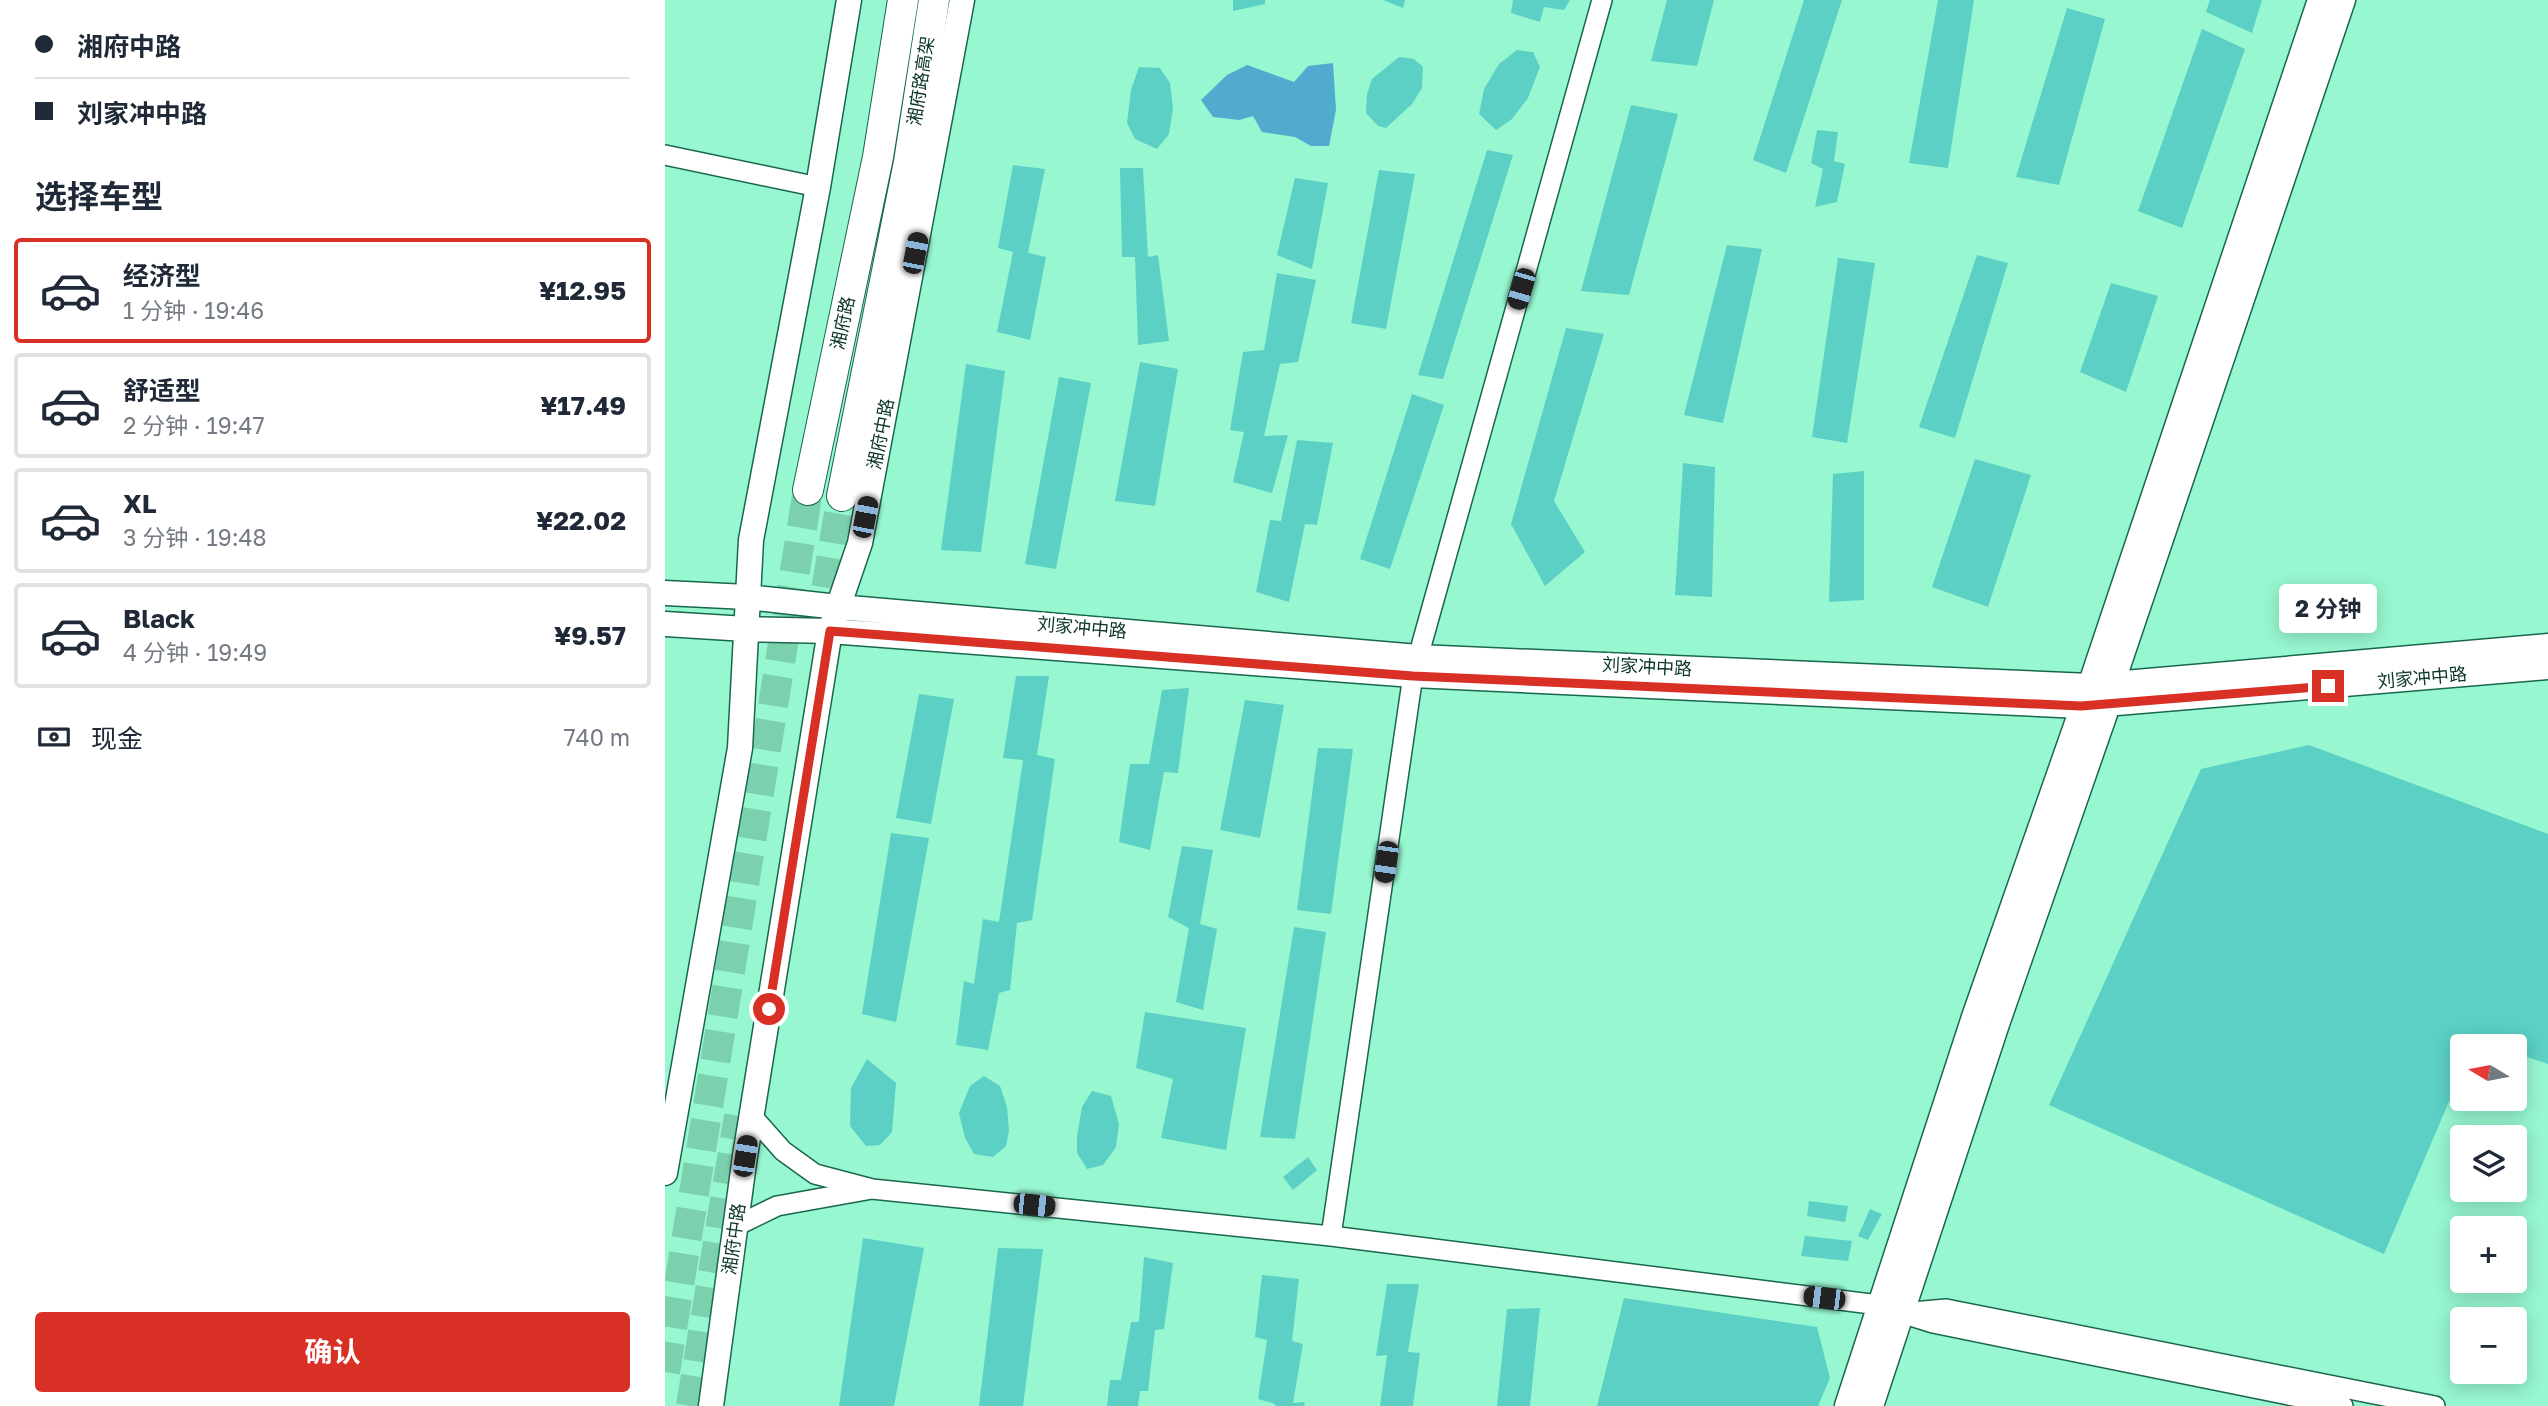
<!DOCTYPE html>
<html lang="zh">
<meta charset="utf-8">
<style>
:root{--surface:#fff;--page:#f2f2f3;--text:#1f2937;--muted:#747a83;--line:#e0e1e3;--accent:#d93025}
body{margin:0;font-family:"Golos Text","Noto Sans SC",sans-serif;background:var(--page);color:var(--text);height:100vh;display:flex;flex-direction:column;font-size:26px;white-space:nowrap}
*{box-sizing:border-box;margin:0}
p{font-size:23px;color:var(--muted)}
.icon{flex:none;width:38px;height:38px;fill:none;stroke:currentColor;stroke-width:2;stroke-linecap:round;stroke-linejoin:round}
.map{position:relative;flex:1;overflow:hidden}
.panel{display:flex;flex-direction:column;background:var(--surface);width:665px}
.panel>*{flex:none}
.top-card{display:grid;align-content:center;height:154px;padding:0 35px;background:var(--surface)}
.needle{width:46px;rotate:280deg}
.tools{position:absolute;left:1785px;top:1034px;display:grid;gap:14px}
.tools a{display:grid;place-items:center;width:77px;height:77px;border-radius:7px;background:var(--surface);box-shadow:0 4px 18px #0003;font-size:35px}
.end{position:absolute;width:32px;height:32px;margin:-16px;border:9px solid #d93025;background:#fff;box-shadow:0 0 0 4px #fff}
.from{border-radius:50%}
.bubble{position:absolute;height:49px;border-radius:7px;background:var(--surface);box-shadow:0 4px 18px #0003;font-size:23px;font-weight:700;line-height:49px;text-align:center}
.car{position:absolute;width:21px;height:42px;margin:-21px -10px;border-radius:9px;box-shadow:0 0 5px 2px #0007;background:linear-gradient(#222 24%,#8ab4d8 0 40%,#222 0 76%,#8ab4d8 0 86%,#222 0)}
.top-card b{display:flex;align-items:center;gap:24px;height:66px;font-size:26px}
.top-card b+b{border-top:2px solid var(--line)}
.top-card i{width:18px;height:18px;background:var(--text)}
ul{padding:0;list-style:none}
li{display:flex;align-items:center;gap:21px;height:105px;margin:0 14px 10px;padding:0 21px;border:4px solid var(--line);border-radius:7px}
li div{flex:1}
li b{display:block;font-size:26px}
li em{font-style:normal;font-weight:700}
li.on{border-color:var(--accent)}
li>.icon{width:63px;height:63px;stroke-width:1.5}
h2{padding:0 35px;font-size:32px;line-height:84px}
.pay{display:flex;align-items:center;gap:18px;height:77px;padding:0 35px;font-size:26px}
.pay p{margin-inline-start:auto}
.button{display:flex;gap:14px;margin-top:auto;padding:14px 35px}
.button a{flex:1;height:80px;border-radius:7px;background:var(--accent);color:#fff;font-size:28px;font-weight:700;line-height:80px;text-align:center}
main{display:flex;flex:1;min-height:0}
.map>svg:first-child{display:block}
.water{fill:#51abce}
.building{fill:#5cd0c5}
.lines{fill:none;stroke-linecap:round;stroke-linejoin:round}
.highway-tunnel{stroke:#7bd0ae;stroke-width:30;stroke-dasharray:30 15;stroke-linecap:butt}
.minor-casing{stroke:#19674d;stroke-width:22}
.major-casing{stroke:#19674d;stroke-width:27}
.highway-casing{stroke:#19674d;stroke-width:32}
.minor{stroke:#fff;stroke-width:19}
.major{stroke:#fff;stroke-width:24}
.highway{stroke:#fff;stroke-width:30}
.route{stroke:#d93025;stroke-width:9}
.labels{text-anchor:middle;stroke-width:6;stroke-linejoin:round;paint-order:stroke}
.street-label{font-size:18px;fill:#0c3628;stroke:#fff}
</style>
<main>
<section class="panel">
<div class="top-card">
<b><i class="from"></i>湘府中路</b>
<b><i></i>刘家冲中路</b>
</div>
<h2>选择车型</h2>
<ul>
<li class="on"><svg class="icon" aria-label="car" viewBox="0 0 24 24"><path d="M5 17H2v-5l4-1 3-4h7l3 4 3 1v5h-3M9 17h6M6 11h13"/><circle cx="7" cy="17" r="2"/><circle cx="17" cy="17" r="2"/></svg><div><b>经济型</b><p>1 分钟 · 19:46</p></div><em>¥12.95</em></li>
<li><svg class="icon" aria-label="car" viewBox="0 0 24 24"><path d="M5 17H2v-5l4-1 3-4h7l3 4 3 1v5h-3M9 17h6M6 11h13"/><circle cx="7" cy="17" r="2"/><circle cx="17" cy="17" r="2"/></svg><div><b>舒适型</b><p>2 分钟 · 19:47</p></div><em>¥17.49</em></li>
<li><svg class="icon" aria-label="car" viewBox="0 0 24 24"><path d="M5 17H2v-5l4-1 3-4h7l3 4 3 1v5h-3M9 17h6M6 11h13"/><circle cx="7" cy="17" r="2"/><circle cx="17" cy="17" r="2"/></svg><div><b>XL</b><p>3 分钟 · 19:48</p></div><em>¥22.02</em></li>
<li><svg class="icon" aria-label="car" viewBox="0 0 24 24"><path d="M5 17H2v-5l4-1 3-4h7l3 4 3 1v5h-3M9 17h6M6 11h13"/><circle cx="7" cy="17" r="2"/><circle cx="17" cy="17" r="2"/></svg><div><b>Black</b><p>4 分钟 · 19:49</p></div><em>¥9.57</em></li>
</ul>
<div class="pay"><svg class="icon" aria-label="cash" viewBox="0 0 24 24"><path d="M3 7h18v10H3z"/><circle cx="12" cy="12" r="2"/></svg>现金<p>740 m</p></div>
<div class="button"><a>确认</a></div>
</section>
<div class="map">
<svg width="1883" height="1406" viewBox="0 0 1883 1406">
<rect width="100%" height="100%" fill="#97f7d0"/>
<path class="water" d="M668,63L671,110L664,146H646L630,137L597,132L588,116L574,120L548,117L536,100L562,75L582,65L629,82L643,66Z"/>
<path class="building" d="M568,0H600V4L568,11Z
M718,0H740L738,8Z
M848,0H905L899,10L879,7L875,22L846,13Z
M1002,0H1049L1032,66L986,61Z
M1139,0H1177L1121,173L1088,160Z
M1273,0H1309L1283,168L1244,163Z
M1545,0H1597L1587,33L1541,12Z
M1402,8L1440,19L1394,185L1351,177Z
M1537,29L1580,49L1517,228L1473,211Z
M852,50L868,52L875,67L863,98L847,119L831,130L814,114L819,89L834,64Z
M734,57L749,59L758,67L757,88L747,104L721,128L713,126L701,113L702,94L707,79Z
M474,67L495,68L505,83L508,108L504,134L492,149L470,139L462,123L466,90Z
M966,105L1013,114L964,295L916,291Z
M1152,130L1173,132L1169,161L1180,164L1172,202L1150,207L1158,169L1146,163Z
M822,150L848,155L778,379L753,375Z
M348,165L380,169L363,253L381,257L365,340L332,332L348,252L333,248Z
M455,168H478L483,257L493,255L504,341L473,345L470,257H457Z
M714,170L750,174L721,329L686,323Z
M630,178L663,183L647,269L612,255Z
M1062,245L1097,249L1058,423L1019,415Z
M1312,255L1343,263L1290,438L1254,427Z
M1173,258L1210,263L1182,443L1147,437Z
M612,273L651,280L633,362L615,364L599,436L623,435L607,493L568,482L579,432L565,430L578,352L599,350Z
M1446,283L1493,296L1461,392L1415,372Z
M901,328L939,334L889,501L920,552L880,586L846,524Z
M475,362L513,369L490,506L450,501Z
M301,364L340,371L316,552L276,550Z
M394,377L426,383L391,569L360,564Z
M747,394L779,405L725,569L695,559Z
M632,440L668,443L652,525L640,524L624,602L591,592L605,520L616,521Z
M1310,459L1366,475L1323,607L1267,587Z
M1018,463L1050,467L1047,597L1010,595Z
M1199,471V600L1164,602L1168,474Z
M351,676H384L372,755L390,759L367,920L352,923L345,990L334,993L323,1050L291,1045L299,981L309,984L318,919L334,922L358,760L338,758Z
M524,688L513,773L499,772L485,850L454,842L465,764H484L497,690Z
M254,694L289,699L266,824L231,818Z
M580,700L619,705L595,838L555,830Z
M1644,745L1883,834V1064L1850,1053V1046H1830L1810,1040L1808,1046H1797V1071L1719,1254L1384,1105L1536,769Z
M653,748L688,749L666,914L632,910Z
M226,833L264,838L231,1022L197,1014Z
M517,846L548,850L535,924L552,929L538,1010L511,1002L524,928L503,917Z
M629,927L661,932L630,1139L595,1137Z
M480,1012L581,1028L561,1150L496,1138L508,1079L471,1068Z
M202,1059L231,1083L227,1132L215,1145L201,1146L185,1126L186,1088Z
M319,1076L335,1086L342,1107L344,1131L341,1146L328,1157L309,1154L300,1138L294,1113L305,1086Z
M427,1091L446,1096L454,1124L451,1147L438,1165L422,1169L412,1153V1136L417,1107Z
M643,1157L652,1170L628,1190L618,1177Z
M1144,1201L1183,1206L1180,1222L1142,1216Z
M1205,1209L1217,1214L1203,1240L1193,1236Z
M1140,1236L1187,1241L1183,1261L1136,1256Z
M198,1238L259,1248L229,1406H174Z
M333,1248L378,1249L358,1406H314Z
M479,1257L508,1263L499,1329L490,1330L483,1391H475L473,1406H442L445,1380H456L466,1322H474Z
M597,1275L634,1279L627,1341L638,1344L628,1403L640,1402L639,1406H610V1404L593,1399L602,1340L590,1337Z
M722,1284H754L743,1352L755,1353L748,1406H715L722,1355L711,1356Z
M959,1298L1152,1327L1165,1378L1153,1406H932Z
M875,1308L865,1406H832L842,1309Z"/>
<g class="lines">
<path class="highway-tunnel" d="M154,632L177,496
M0,1372L143,490
M26,1406L74,1116"/>
<defs>
<path id="minor" d="M0,155L153,187
M207,1189L666,1236L1214,1305L1227,1310
M71,1226L112,1206L207,1189L150,1174L118,1151L87,1116
M666,1236L748,675L937,0
M1678,1406L1268,1323L1236,1313L1281,1309L1770,1406"/>
<path id="major" d="M0,593L82,597L173,607L753,657L1425,686L1883,646
M0,624L81,629L165,631L748,675L1416,706L1883,667
M0,1173L75,748L86,540L153,187L184,0
M46,1406L80,1156L165,631L195,543L297,0
M1182,1406L1309,1017L1425,686L1655,0
M1206,1406L1332,1024L1443,705L1447,684L1678,0"/>
<path id="highway" d="M143,490L213,157L238,0
M177,496L244,162L269,0"/>
</defs>
<use href="#minor" class="minor-casing"/>
<use href="#major" class="major-casing"/>
<use href="#highway" class="highway-casing"/>
<use href="#minor" class="minor"/>
<use href="#major" class="major"/>
<use href="#highway" class="highway"/>
</g>
<g class="lines">
<path class="route" d="M104,1009L165,631L748,676L1416,706L1663,686"/>
</g>
<g class="labels">
<g class="street-label">
<text transform="translate(256 81) rotate(-81)" y="6">湘府路高架</text>
<text transform="translate(178 323) rotate(-78)" y="6">湘府路</text>
<text transform="translate(216 434) rotate(-79)" y="6">湘府中路</text>
<text transform="translate(417 628) rotate(5)" y="6">刘家冲中路</text>
<text transform="translate(982 667) rotate(3)" y="6">刘家冲中路</text>
<text transform="translate(1757 678) rotate(-5)" y="6">刘家冲中路</text>
<text transform="translate(69 1239) rotate(-82)" y="6">湘府中路</text>
</g>
</g>
</svg>
<div class="tools">
<a><svg class="needle" viewBox="-14 -14 28 28"><path d="M0-13l5 13h-10z" fill="#e53935"/><path d="M0 13l5-13h-10z" fill="#747a83"/></svg></a>
<a><svg class="icon" aria-label="layers" viewBox="0 0 24 24"><path d="M12 4l9 5-9 5-9-5zM3 14l9 5 9-5"/></svg></a>
<a>+</a>
<a>−</a>
</div>
<i class="end from" style="left:104px;top:1009px"></i>
<i class="end" style="left:1663px;top:686px"></i>
<div class="bubble" style="left:1614px;top:584px;width:98px">2 分钟</div>
<i class="car" style="left:250px;top:253px;rotate:11deg"></i>
<i class="car" style="left:856px;top:289px;rotate:196deg"></i>
<i class="car" style="left:200px;top:517px;rotate:11deg"></i>
<i class="car" style="left:721px;top:862px;rotate:188deg"></i>
<i class="car" style="left:80px;top:1156px;rotate:9deg"></i>
<i class="car" style="left:369px;top:1205px;rotate:96deg"></i>
<i class="car" style="left:1159px;top:1298px;rotate:277deg"></i>
</div>
</main>
